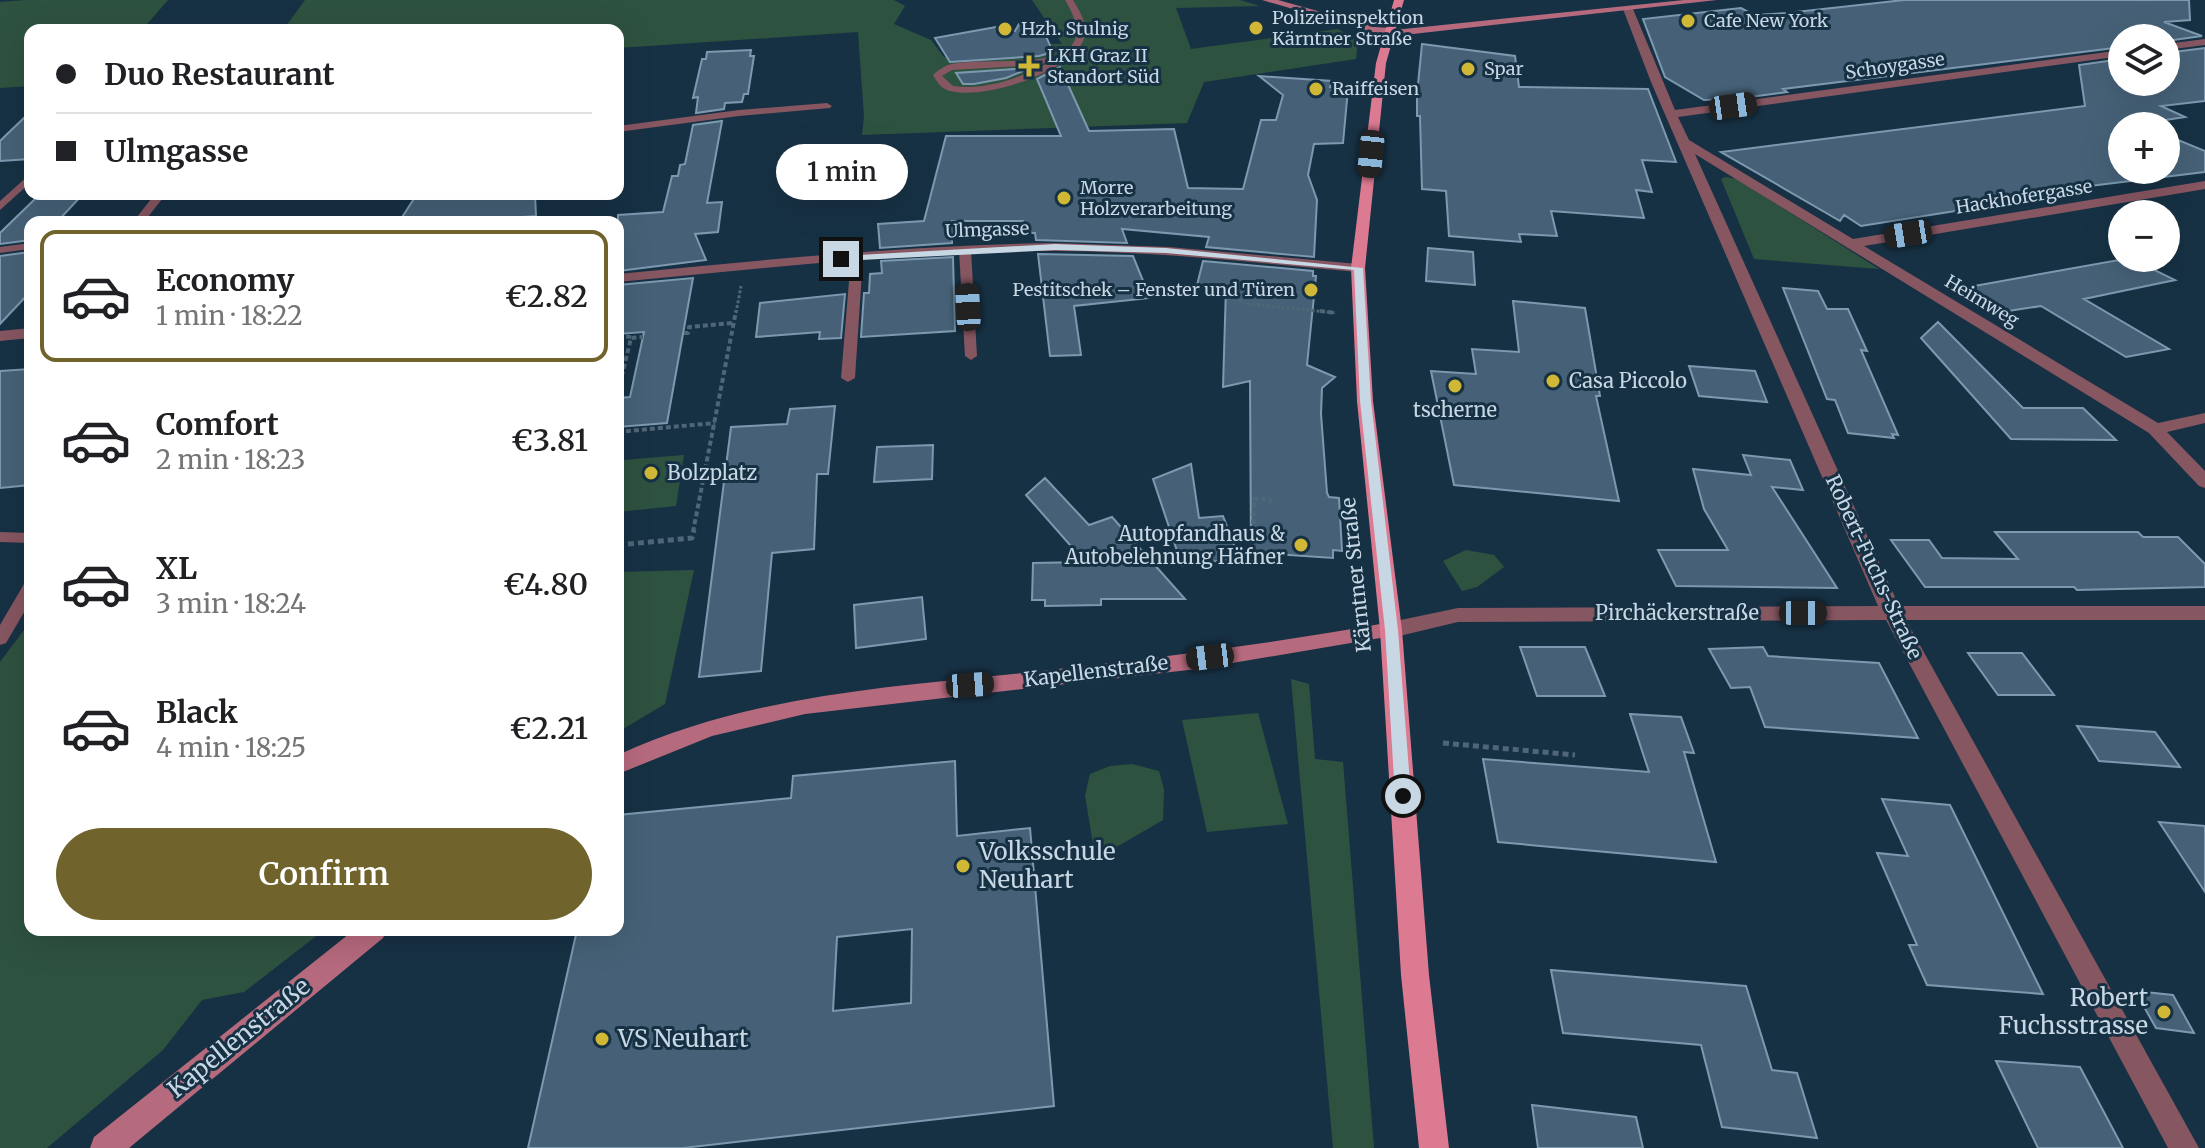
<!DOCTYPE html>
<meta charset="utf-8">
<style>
:root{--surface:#fff;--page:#f6f6f6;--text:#202124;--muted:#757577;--line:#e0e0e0;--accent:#70642c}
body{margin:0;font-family:Merriweather,serif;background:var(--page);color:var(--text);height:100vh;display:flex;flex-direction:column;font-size:30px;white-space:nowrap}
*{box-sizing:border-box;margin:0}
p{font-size:26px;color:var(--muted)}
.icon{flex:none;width:44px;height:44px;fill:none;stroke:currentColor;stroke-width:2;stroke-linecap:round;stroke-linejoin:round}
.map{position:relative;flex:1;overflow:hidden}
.details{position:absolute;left:24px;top:216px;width:600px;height:720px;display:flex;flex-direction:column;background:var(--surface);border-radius:16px;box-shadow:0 8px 32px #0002}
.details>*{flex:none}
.top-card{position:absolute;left:24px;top:24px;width:600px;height:176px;border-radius:16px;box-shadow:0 8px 32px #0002;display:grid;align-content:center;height:176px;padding:0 32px;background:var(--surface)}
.fabs{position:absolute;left:2108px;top:24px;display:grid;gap:16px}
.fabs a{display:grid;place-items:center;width:72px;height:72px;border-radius:50%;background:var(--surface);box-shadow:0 8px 32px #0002;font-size:40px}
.end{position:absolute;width:36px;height:36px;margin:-18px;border:10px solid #c7d7e3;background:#111;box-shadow:0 0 0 4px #111}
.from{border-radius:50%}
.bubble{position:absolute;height:56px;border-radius:28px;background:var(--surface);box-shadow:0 8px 32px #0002;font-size:26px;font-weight:600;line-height:56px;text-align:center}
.car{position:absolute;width:24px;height:48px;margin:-24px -12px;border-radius:10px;box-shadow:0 0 6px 2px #0007;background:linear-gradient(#222 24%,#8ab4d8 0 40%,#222 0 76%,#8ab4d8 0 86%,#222 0)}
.top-card b{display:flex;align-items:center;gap:28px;height:76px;font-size:30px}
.top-card b+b{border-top:2px solid var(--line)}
.top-card i{width:20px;height:20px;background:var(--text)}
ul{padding:14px 0 0;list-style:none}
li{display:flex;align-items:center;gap:24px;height:132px;margin:0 16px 12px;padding:0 16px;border:4px solid transparent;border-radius:16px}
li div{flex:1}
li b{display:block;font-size:30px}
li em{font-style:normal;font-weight:600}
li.active{border-color:var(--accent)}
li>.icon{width:72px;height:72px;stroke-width:1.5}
.action{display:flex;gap:16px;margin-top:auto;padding:16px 32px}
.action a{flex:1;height:92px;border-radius:48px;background:var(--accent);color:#fff;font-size:32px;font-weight:600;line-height:92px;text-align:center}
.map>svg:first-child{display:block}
.green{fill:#2e5240}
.building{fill:#466177;stroke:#7c99b0;stroke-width:2;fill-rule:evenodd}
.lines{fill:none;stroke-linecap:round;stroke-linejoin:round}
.path-far2{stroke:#4f6677;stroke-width:3;stroke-dasharray:3 2;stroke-linecap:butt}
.path-far1{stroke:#4f6677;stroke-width:4;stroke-dasharray:5 3;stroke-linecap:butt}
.path{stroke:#4f6677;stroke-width:5;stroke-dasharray:6 4;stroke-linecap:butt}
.lane{fill:#865661;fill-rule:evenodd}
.street{fill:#865661;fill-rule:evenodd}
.secondary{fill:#b66a7d;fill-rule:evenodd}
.primary{fill:#dc7a92;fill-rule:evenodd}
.route{fill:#c7d7e3}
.poi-dot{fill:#d1b736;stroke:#173144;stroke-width:3}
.labels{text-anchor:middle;stroke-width:6;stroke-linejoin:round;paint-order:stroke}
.far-poi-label{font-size:18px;fill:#c7d7e3;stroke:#173144;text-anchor:start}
.far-street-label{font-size:18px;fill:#c7d7e3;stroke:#173144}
.poi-label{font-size:20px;fill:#c7d7e3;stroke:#173144;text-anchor:start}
.street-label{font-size:20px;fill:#c7d7e3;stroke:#173144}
.near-poi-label{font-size:24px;fill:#c7d7e3;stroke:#173144;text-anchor:start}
.near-street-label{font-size:24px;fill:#c7d7e3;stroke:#173144}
</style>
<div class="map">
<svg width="2205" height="1148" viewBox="0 0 2205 1148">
<rect width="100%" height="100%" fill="#173144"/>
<path class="green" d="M25,0H168L142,30H30V86L0,88V2Z
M305,0H894L905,6L894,24L931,40L944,57L987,56L999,43L1062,44L1032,0H1240L1260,6L1176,8L1191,49L1338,29L1358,41L1356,59L1204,82L1187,123L862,135L864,117L858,32L618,48V30H283Z
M1725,177L1737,179L1879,269L1754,259L1721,179Z
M684,455L676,506L618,512V485L623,460Z
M1466,550L1494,555L1504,567L1477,587L1462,591L1443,561Z
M694,570L665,704L618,732V572Z
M30,622V930H324L244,992L202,1000L163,1050L47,1148H0V662Z
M1291,679L1309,684L1315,759L1343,762L1374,1148H1333Z
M1258,713L1288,824L1207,832L1182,720Z
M1132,764L1159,771L1164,789L1163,820L1113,849L1094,850L1085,795L1090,774L1110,766Z"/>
<path class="building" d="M1904,0H2189L2190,20L2164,22L2202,36L2166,41V38H2122V47L1783,89L1787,92L1735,99L1704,100L1665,77L1643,19L1741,8L1754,15L1787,13Z
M1040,23L1053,52L1039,56L950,62L935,38L996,27L1015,31L1019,24Z
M1422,44L1515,56L1519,87L1648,89L1676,162L1642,160L1652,192L1636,190L1644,218L1551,211L1557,236L1519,234L1521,242L1449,236L1446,191L1422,189L1420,116H1417V94Z
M2205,48V101L2161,106L2185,117L2140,124L2145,126H2122V170H2166V135L2205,151V172L2016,195L2025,200L1861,226L1844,215L1840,221L1721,152L2085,106L2079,65L2122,59V82H2166V53Z
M751,50L750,56H754L748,94H744L742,102L725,103L724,109L696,113L698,97L693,98L702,59H706L707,52Z
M1060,67L1089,131L1174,129L1188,188L1243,189L1261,120H1276L1283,95L1259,76L1332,81L1330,87L1348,89L1343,143L1314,144L1308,175L1317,200L1314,257L1206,247L1209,237L1122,229L1127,243L1036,240L1035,233H1022L1023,221H952V243L880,248L878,224L924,221L946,136H1061L1037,79Z
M1030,68L1006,78L974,84H963L956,73Z
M30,112V159L0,161V141Z
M722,121L707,203L722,202L718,232L695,234L706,260L618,271V215L663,212L672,176H678L680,165L685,164L693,125Z
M83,194L57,222H30V240L0,244V233L37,197Z
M417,194H535L536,216L455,222H399Z
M1428,248L1473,252L1475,285L1426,281Z
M30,252V292L0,324V256Z
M1038,254L1133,256L1150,298L1074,306L1081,355L1050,356Z
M953,257L955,331L861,337L864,293H869L870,274L882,273L881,261Z
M2130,258L2175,280L2084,299L2169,349L2126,357L2041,306L2002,312L1963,288Z
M1203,261L1313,271V276H1316L1307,365L1335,377L1322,388L1321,414L1327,493L1329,497L1339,498L1342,551L1333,550V558L1274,554L1251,557L1250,381L1223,387L1226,287L1197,285Z
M693,278L667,423L618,427V398L630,397L644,332L618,334V285Z
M1783,288L1818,291L1827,309H1848L1867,351L1861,350L1898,435L1892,434L1894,438L1848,433L1835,400L1827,399Z
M845,294L841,338L819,339L820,332L756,337L760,303Z
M1513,301L1585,308L1600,396H1596L1619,501L1454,485L1431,371L1476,374L1472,349L1519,352Z
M1938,322L2023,408H2083L2116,440L2011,439L1921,338Z
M1689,366L1755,371L1767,402L1699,396Z
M30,369V485L0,488V371Z
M835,406L828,474H817L814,549L772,553L761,671L699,677L731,427L787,424L790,409Z
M933,445L932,479L874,482L877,447Z
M1743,455L1790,460L1803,490L1772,487L1837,588L1676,586L1658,550H1728L1704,509L1693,469L1751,475Z
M1191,464L1199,518L1223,516L1239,558L1182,566L1153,479Z
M1045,478L1089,525L1112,517L1185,599H1101V605L1045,606V600H1032L1033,563L1085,562L1026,495Z
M1995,532H2138L2143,537H2178L2205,564V587L2077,590L2074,587H1925L1891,540H1929L1942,558L2018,559Z
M922,597L926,639L856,648L854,605Z
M1520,647H1585L1605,696H1537Z
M1763,647L1768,656L1879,663L1918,738L1765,727L1750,687L1731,688L1709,649Z
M1968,653H2022L2054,695H1998Z
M1630,714L1681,717L1694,753L1684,752L1716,862L1498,842L1483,759L1649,772Z
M2077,726L2155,732L2180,767L2099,761Z
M955,761L957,836L1030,828L1054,1106L683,1148H528L577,930H618V815L791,798L793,776ZM912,929L911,1003L833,1011L837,937Z
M1882,799L1950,805L2043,994L1927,985L1909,945H1917L1877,853L1908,856Z
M2159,822L2205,826V892Z
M1551,970L1746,986L1772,1070L1797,1073L1817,1138L1722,1127L1701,1045L1563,1033Z
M2135,991L2173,995L2194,1033L2156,1028Z
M1996,1061L2080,1067L2123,1148H2038Z
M1532,1105L1636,1117L1643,1148H1538Z"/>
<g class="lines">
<path class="path-far2" d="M1240,294L1241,303L1336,313
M736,313L741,286"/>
<path class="path-far1" d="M1320,311L1336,313
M684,333H688L689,327L733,323
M618,336L631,337
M618,392L631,338L643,337
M618,432L715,423
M693,532L736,311
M1253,532L1254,499H1270L1271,507"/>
<path class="path" d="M618,545L692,538L694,530
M1252,566L1253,530
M1443,743L1575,755"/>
<path class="lane" d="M1065,0H1073C1079,10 1087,22 1085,34C1081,71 974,104 945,89C939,86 936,80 933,75C937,71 943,67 948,65C987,53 1115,82 1065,0ZM1056,59C1025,76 989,91 953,86L942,76L952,70L1038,65Z
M827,103L832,106L830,108L739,116L618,132V126L739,110Z
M30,174V183L0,210V201Z
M155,194H166L144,222H133Z
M30,243V249L0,253V247Z
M965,247L971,250L977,356L971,360L965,356L959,250Z
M857,254L863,257L855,378L848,382L841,378L851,257Z
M0,532L30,533V543L0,542Z
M30,582V602L6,643L0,645V625L24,584Z"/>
<path class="street" d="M1628,6L1633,9L1675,110L2122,50V56L1678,117L1689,140L1853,239L2205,181V189L1864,246L2158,423L2205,413V423L2167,432L2205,471V488L2199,486L2149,433L1695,154L1899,606H2205V620H1906L2199,1148H2168L1886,620L1458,622L1391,638L1384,635L1380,630L1384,625L1391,622L1458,608L1878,606L1651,82L1623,9Z
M2205,39V45L2166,50V44Z
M1055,243L1169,247L1358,264L1365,268L1358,272C1257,263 1156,251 1055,251C909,251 763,269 618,282V274C764,260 909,245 1055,243Z
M30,328V338L0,341V331Z"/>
<path class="secondary" d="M1262,0H1278L1375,27L1404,29L1684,0H1717L1404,35L1375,33Z
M1391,622L1398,625L1402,630L1398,635L1197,669L805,714L712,736L618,774V755C744,697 877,688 1013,674C1140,660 1266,645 1391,622Z
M354,930H387L383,938L129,1148H90L94,1137Z"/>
<path class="primary" d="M1394,0H1404L1386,63L1365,268L1373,401L1402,630L1429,975L1449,1148H1419L1401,975L1380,630L1357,401L1351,268L1376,63Z"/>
</g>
<path class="route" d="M1055,244L1166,248L1363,268L1371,401L1398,630L1411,796L1409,801L1403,802L1395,796L1385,630L1360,401L1354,270L1166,253L1055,250L841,261L837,259L841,256Z"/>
<g class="poi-dot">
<circle cx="1688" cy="21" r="8"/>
<circle cx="1256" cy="28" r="8"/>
<circle cx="1005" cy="29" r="8"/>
<path d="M1025 54h8v8h8v8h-8v8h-8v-8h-8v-8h8z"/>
<circle cx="1468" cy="69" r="8"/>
<circle cx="1316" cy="89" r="8"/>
<circle cx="1064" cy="198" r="8"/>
<circle cx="1311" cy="290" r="8"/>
<circle cx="1553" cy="381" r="8"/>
<circle cx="1455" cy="386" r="8"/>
<circle cx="651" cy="473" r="8"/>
<circle cx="1301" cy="545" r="8"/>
<circle cx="963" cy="866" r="8"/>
<circle cx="2164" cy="1012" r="8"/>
<circle cx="602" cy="1039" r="8"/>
</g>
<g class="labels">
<g class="far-poi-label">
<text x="1272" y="24">Polizeiinspektion<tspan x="1272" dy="21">Kärntner Straße</tspan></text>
<text x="1704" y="27">Cafe New York</text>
<text x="1021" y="35">Hzh. Stulnig</text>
<text x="1047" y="62">LKH Graz II<tspan x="1047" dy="21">Standort Süd</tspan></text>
<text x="1484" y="75">Spar</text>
<text x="1332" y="95">Raiffeisen</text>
<text x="1080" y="194">Morre<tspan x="1080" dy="21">Holzverarbeitung</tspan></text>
<text x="1295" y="296" text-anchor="end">Pestitschek – Fenster und Türen</text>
</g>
<g class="far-street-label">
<text transform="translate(1895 66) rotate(-8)" y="6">Schoygasse</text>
<text transform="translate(2024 197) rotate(-9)" y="6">Hackhofergasse</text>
<text transform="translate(987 230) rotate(-2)" y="6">Ulmgasse</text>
<text transform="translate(1982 301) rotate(31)" y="6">Heimweg</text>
</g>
<g class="poi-label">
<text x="1569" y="388">Casa Piccolo</text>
<text x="1455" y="417" text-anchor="middle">tscherne</text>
<text x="667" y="480">Bolzplatz</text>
<text x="1285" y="541" text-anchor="end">Autopfandhaus &amp;<tspan x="1285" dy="23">Autobelehnung Häfner</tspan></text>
</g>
<g class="street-label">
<text transform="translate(1874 567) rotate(65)" y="7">Robert-Fuchs-Straße</text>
<text transform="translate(1356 575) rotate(-96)" y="7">Kärntner Straße</text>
<text x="1677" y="620">Pirchäckerstraße</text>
<text transform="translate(1096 671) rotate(-7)" y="7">Kapellenstraße</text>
</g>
<g class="near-poi-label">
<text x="979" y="860">Volksschule<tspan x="979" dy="28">Neuhart</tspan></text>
<text x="2148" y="1006" text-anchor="end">Robert<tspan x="2148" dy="28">Fuchsstrasse</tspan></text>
<text x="618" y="1047">VS Neuhart</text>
</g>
<g class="near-street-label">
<text transform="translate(239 1038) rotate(-39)" y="8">Kapellenstraße</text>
</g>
</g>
</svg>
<div class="fabs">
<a><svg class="icon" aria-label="layers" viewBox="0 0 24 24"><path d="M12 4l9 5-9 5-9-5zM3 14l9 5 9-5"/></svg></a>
<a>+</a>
<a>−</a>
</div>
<i class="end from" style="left:1403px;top:796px"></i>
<i class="end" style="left:841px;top:259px"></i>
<div class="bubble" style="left:776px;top:144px;width:132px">1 min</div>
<i class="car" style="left:1733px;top:106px;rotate:82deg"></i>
<i class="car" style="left:1371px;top:154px;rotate:186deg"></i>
<i class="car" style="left:1908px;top:234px;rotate:261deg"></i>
<i class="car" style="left:968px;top:307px;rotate:357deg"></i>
<i class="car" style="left:1803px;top:613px;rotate:90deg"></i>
<i class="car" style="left:1210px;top:657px;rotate:263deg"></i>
<i class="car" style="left:970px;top:685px;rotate:86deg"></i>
<div class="top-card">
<b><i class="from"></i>Duo Restaurant</b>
<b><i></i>Ulmgasse</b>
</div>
<section class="details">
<ul>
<li class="active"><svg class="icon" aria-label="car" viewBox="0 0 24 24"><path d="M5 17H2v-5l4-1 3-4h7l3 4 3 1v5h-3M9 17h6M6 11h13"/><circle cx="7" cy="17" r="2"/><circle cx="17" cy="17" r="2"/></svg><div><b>Economy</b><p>1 min · 18:22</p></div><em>€2.82</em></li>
<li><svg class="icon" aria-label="car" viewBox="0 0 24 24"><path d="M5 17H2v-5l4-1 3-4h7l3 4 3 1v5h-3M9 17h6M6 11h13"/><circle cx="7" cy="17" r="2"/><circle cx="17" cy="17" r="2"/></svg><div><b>Comfort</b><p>2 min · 18:23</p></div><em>€3.81</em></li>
<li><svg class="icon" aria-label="car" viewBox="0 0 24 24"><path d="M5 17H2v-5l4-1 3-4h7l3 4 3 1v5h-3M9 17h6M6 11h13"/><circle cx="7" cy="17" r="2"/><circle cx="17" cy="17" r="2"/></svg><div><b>XL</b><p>3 min · 18:24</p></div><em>€4.80</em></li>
<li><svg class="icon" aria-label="car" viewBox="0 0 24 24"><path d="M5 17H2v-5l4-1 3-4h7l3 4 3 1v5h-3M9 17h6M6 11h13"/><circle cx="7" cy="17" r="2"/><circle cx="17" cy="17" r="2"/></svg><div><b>Black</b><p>4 min · 18:25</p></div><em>€2.21</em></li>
</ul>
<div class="action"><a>Confirm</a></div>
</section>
</div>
